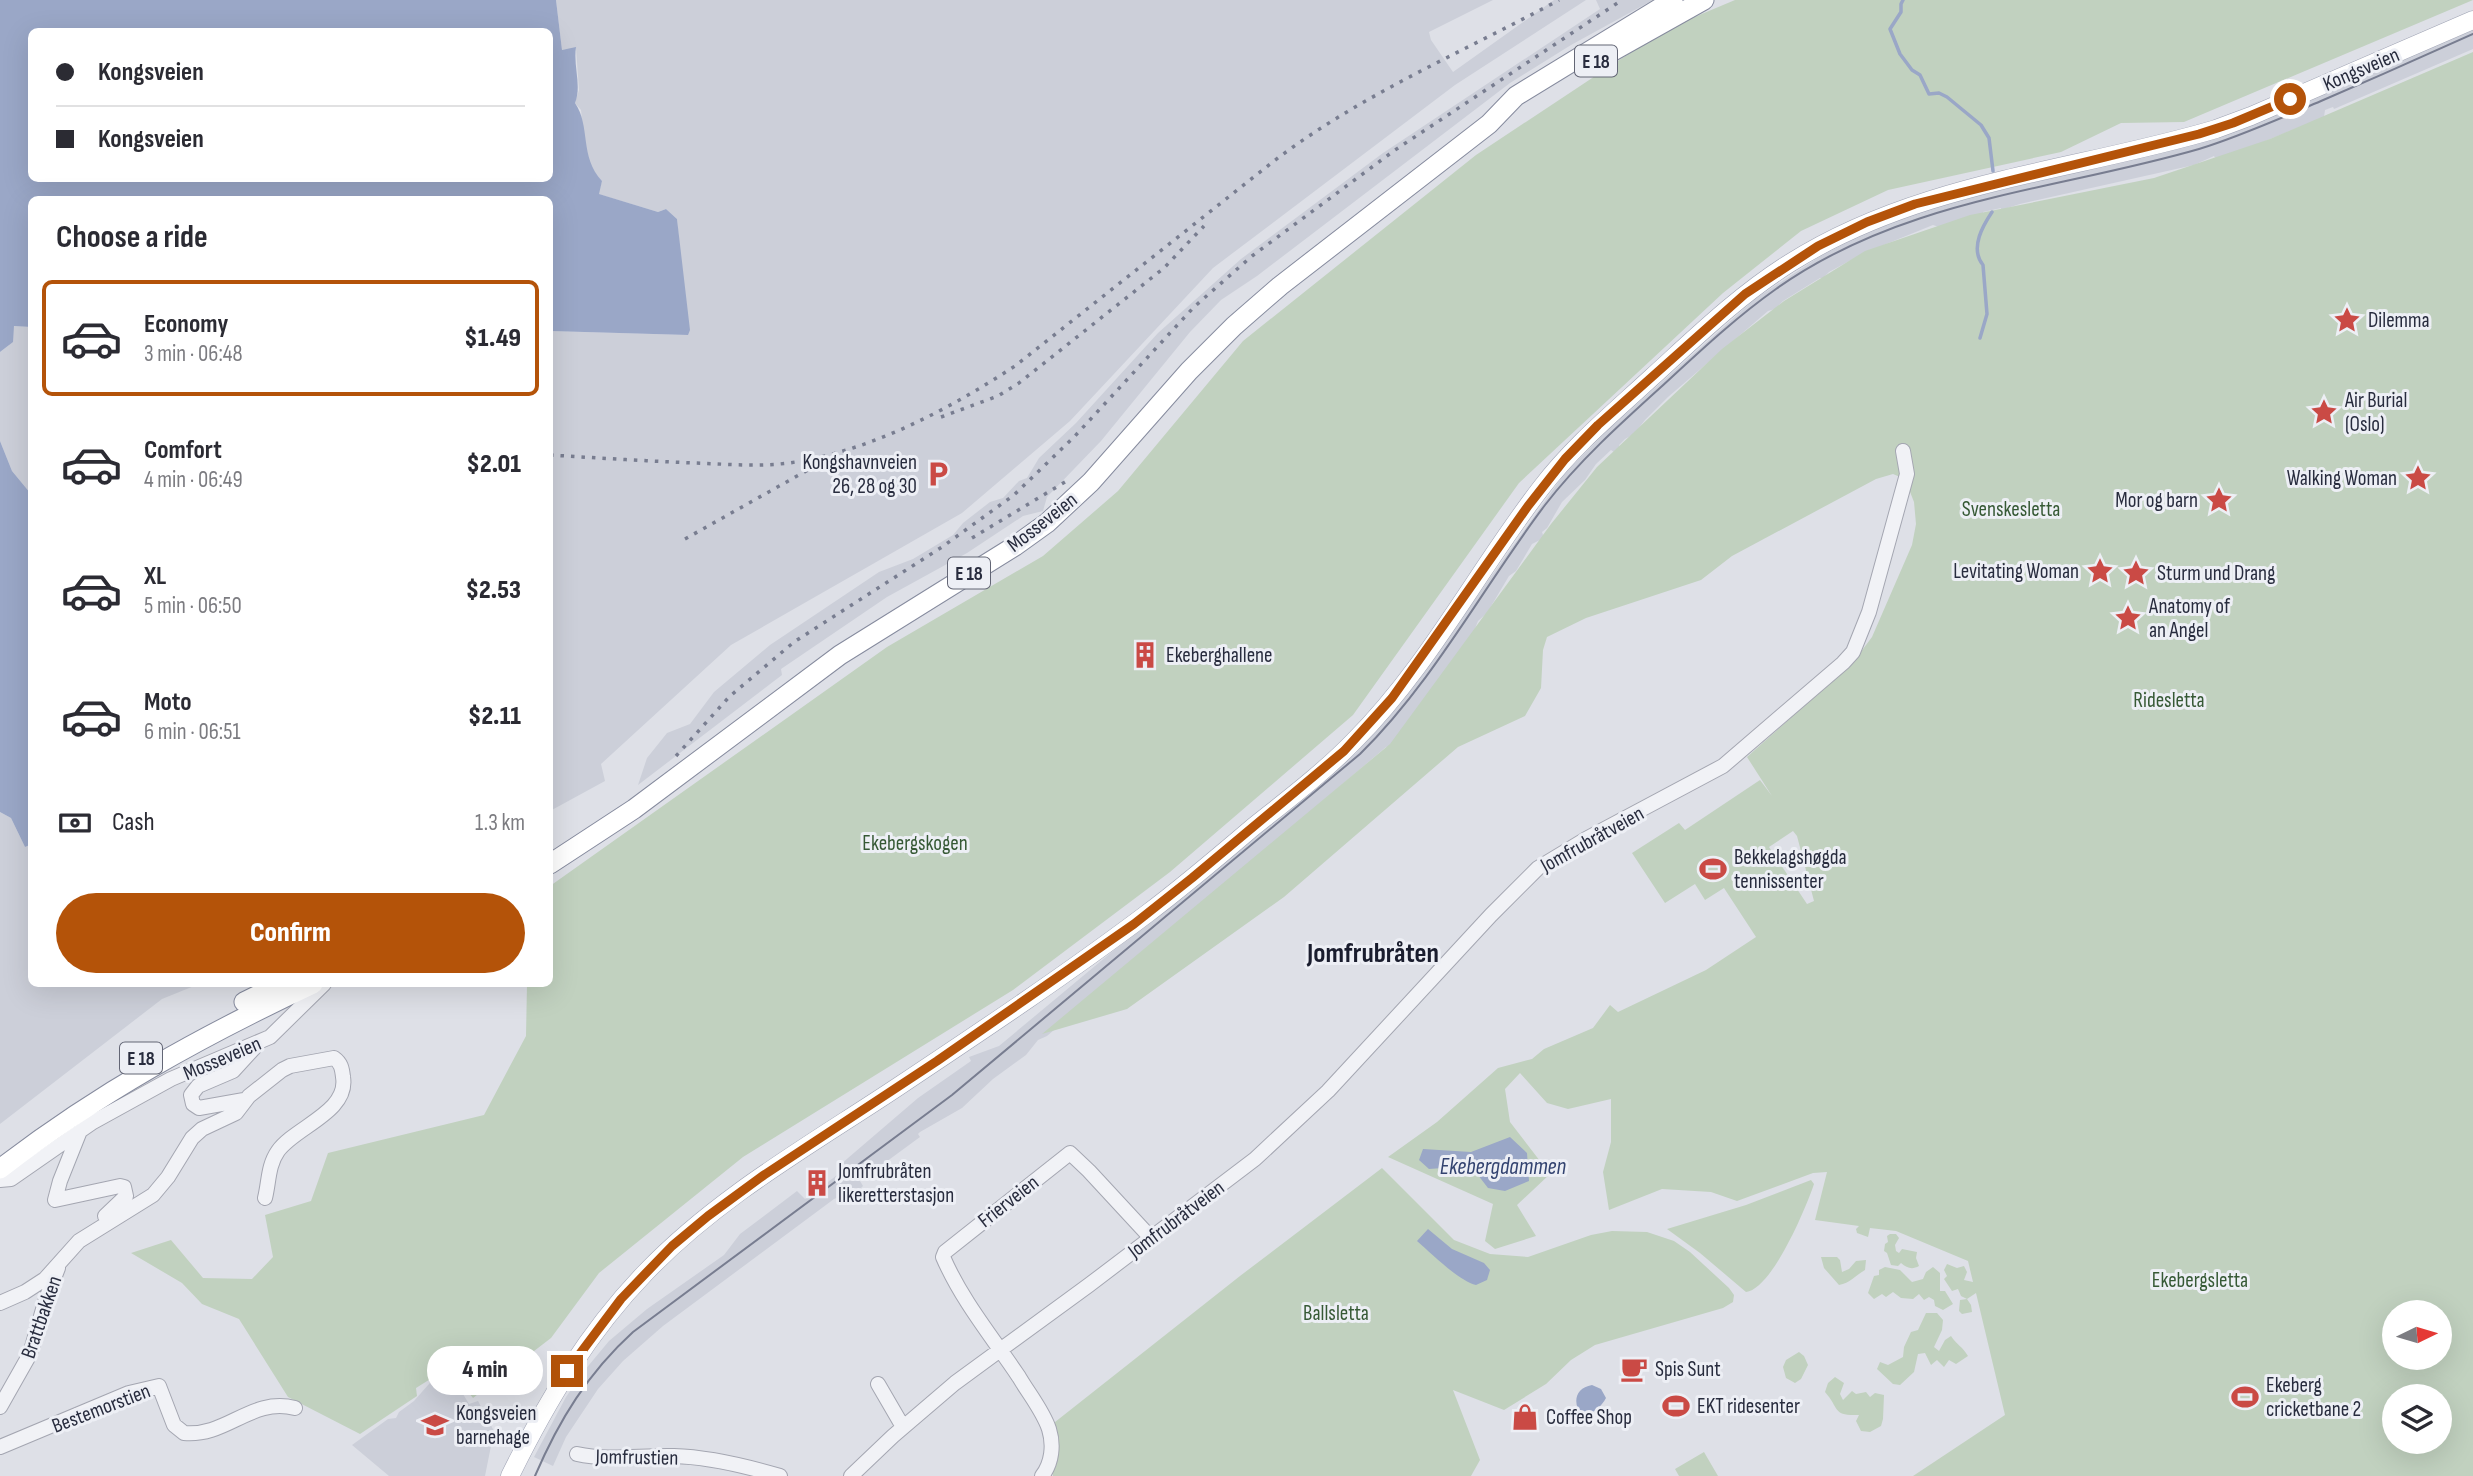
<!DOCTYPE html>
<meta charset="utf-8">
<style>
:root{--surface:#fff;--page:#f7f7f7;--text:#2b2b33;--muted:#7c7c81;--line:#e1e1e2;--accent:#b45309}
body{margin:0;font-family:"Sofia Sans Condensed",sans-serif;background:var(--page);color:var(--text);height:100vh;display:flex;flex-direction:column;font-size:26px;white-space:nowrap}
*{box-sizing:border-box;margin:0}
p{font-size:23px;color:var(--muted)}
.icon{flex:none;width:38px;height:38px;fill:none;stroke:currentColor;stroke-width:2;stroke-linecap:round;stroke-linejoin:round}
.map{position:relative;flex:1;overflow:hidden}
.panel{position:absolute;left:28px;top:196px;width:525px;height:791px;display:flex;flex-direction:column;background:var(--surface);border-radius:10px;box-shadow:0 7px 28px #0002}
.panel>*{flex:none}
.banner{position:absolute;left:28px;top:28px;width:525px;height:154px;border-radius:10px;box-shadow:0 7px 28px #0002;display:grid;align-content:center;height:154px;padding:0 28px;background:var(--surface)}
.needle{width:46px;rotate:85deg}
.controls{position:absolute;left:2382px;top:1300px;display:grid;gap:14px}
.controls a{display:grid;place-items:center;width:70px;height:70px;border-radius:50%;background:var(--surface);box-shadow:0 7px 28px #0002;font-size:35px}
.end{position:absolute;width:32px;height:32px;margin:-16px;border:9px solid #b45309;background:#fff;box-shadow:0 0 0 4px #fff}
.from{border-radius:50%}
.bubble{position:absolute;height:49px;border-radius:24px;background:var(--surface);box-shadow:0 7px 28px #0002;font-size:23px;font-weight:800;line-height:49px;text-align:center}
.banner b{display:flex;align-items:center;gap:24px;height:66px;font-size:26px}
.banner b+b{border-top:2px solid var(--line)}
.banner i{width:18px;height:18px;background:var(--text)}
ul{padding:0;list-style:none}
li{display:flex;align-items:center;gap:21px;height:116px;margin:0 14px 10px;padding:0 14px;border:4px solid transparent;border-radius:10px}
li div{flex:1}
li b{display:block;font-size:26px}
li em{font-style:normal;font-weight:800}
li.on{border-color:var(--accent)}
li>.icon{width:63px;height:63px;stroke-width:1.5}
h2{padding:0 28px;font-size:32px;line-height:84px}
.pay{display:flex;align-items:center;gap:18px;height:77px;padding:0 28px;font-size:26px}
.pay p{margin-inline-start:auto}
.primary-button{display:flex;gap:14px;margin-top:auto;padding:14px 28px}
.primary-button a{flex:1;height:80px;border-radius:42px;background:var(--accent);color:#fff;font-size:28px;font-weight:800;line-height:80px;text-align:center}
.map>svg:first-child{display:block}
.built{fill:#cccfd9}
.green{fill:#c1d1bf;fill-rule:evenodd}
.water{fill:#9aa7c7;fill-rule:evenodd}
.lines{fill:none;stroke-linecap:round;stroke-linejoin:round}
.stream{stroke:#9aa7c7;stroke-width:3.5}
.minor-casing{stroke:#a4a6b1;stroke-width:16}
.major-casing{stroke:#9ea2b3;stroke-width:19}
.highway-casing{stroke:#868b9e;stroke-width:21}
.minor{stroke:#f1f2f6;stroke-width:14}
.major{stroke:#fff;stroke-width:18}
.highway{stroke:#fff;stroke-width:19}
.tram{stroke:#787d90;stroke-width:2}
.rail{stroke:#787d90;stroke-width:3.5;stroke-dasharray:3.5 7;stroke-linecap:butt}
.route{stroke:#b45309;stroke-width:9}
.labels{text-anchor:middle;stroke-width:6;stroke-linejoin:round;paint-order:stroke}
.shield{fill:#edeff5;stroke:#636675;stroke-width:2}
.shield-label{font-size:19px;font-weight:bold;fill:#282c3e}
.street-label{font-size:21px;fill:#282c3e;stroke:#edeff5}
.poi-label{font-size:21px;fill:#282c3e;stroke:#edeff5;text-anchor:start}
.park-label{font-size:21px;fill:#365935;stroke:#edeff5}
.water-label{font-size:23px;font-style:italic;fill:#334370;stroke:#edeff5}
.district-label{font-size:28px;font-weight:bold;fill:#1a1d2e;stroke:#edeff5}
</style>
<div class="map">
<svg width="2473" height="1476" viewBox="0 0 2473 1476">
<rect width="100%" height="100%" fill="#dee0e7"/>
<path class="built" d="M556,0H1493L1429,32L1431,40L1453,72L1554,0H1586L1455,85L1213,268L1070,421L962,513L731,645L601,764L605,781L550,811V331L688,335L677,219L666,209L658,212L598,194L602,181L592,170L585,147L581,110L575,103L579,90L576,48L562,50Z
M1596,0H1653L1571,45L1510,83L1257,276L1221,300L1190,332L1101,441L1047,497L1043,511L1023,516L967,553L887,597L781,669L782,675L638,785L647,758L667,733L690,724L714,692L770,645L879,572L913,559L953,535L963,523L990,502L1003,498L1019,481L1027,478L1039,458L1076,423L1158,333L1241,259L1383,153L1600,9Z
M2473,30V49L2334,109L2333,107L2325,110L2324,117L2217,161L2214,156L2194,165L2020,204L2001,210V208L1983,212V214L1939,227L1933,225L1864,253L1829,272L1823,278H1820L1783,301L1775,309L1768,311L1668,397L1645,420L1634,434L1625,439L1619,445L1620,448L1614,452L1611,450L1596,464L1585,480L1562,502L1547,528L1542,532L1544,538L1532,544L1516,571L1509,576L1487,613L1478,621L1472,636L1392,746L1386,747L1047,1036L1038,1040L1026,1055L993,1079L962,1108L920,1132L918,1134L920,1137L860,1181L863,1186L861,1188L834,1199L663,1326L623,1361L598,1389L566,1437L553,1466L534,1457L566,1397L584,1371L609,1341L647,1309L724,1255L740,1234L797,1191L805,1199L840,1173L837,1168L848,1158L918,1098L971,1061L969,1057L999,1046L1113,951L1188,894L1356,753L1411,689L1565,473L1609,429L1755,299L1819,257L1857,237L1904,218L1948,203L2219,138Z
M14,326L31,327V519V494L12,471L0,441V352L9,345Z
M0,812L11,818L25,847L31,844L32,984H199L162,999L0,1124Z
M448,1369L469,1404L478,1401L494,1431L485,1476H389L352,1445L388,1419L396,1418L399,1412L414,1401L436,1376Z"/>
<path class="green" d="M1735,0H2473L2184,122L2121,123L2061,152L1888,190L1801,231L1723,293L1519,483L1353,715L1170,872L1013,990L743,1157L599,1273L551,1338L473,1398L448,1368L416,1388L417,1396L360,1434L288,1397L239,1319L202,1304L182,1283L131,1253L171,1240L203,1278L252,1279L273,1257L265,1215L311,1201L328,1153L484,1115L526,1036L527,984H550V886L887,647L1043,556L1118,491L1243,341L1476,155L1666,29Z
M2473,52V1476H1913L2005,1415L1976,1293L1967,1299L1971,1305L1972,1312L1962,1314L1959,1311L1960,1300L1967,1299L1961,1296L1958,1289L1952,1291L1944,1279L1947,1276L1944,1270L1947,1264L1957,1268L1964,1266L1967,1272L1964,1280L1973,1282L1968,1261L1896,1231L1870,1228L1868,1237L1857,1233L1856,1229L1859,1226L1815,1220L1827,1172L1813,1173L1737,1201L1711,1192L1662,1189L1609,1210L1603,1172L1611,1142V1099L1568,1109L1547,1103L1520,1073L1505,1089L1510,1122L1550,1174L1517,1205L1536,1236L1495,1249L1485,1241L1493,1204L1388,1157L1437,1122L1498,1068L1532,1059L1544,1049L1593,1028L1610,1005L1618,1012L1706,970L1756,937L1724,888L1705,900L1695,884L1665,903L1632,853L1679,823L1685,830L1760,780L1772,796L1747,757L1854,661L1872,637L1912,545L1916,524L1914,502L1905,479L1893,474L1876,479L1732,556L1701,580L1586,618L1547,637L1543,650L1541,688L1525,716L1458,747L1284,897L1127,1009L1042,1034L1390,744L1551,524L1597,467L1722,349L1784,301L1865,251L1970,215L2154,178L2270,139ZM1793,831L1797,836L1814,901L1807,904L1769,847ZM2394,1312H2440V1358H2394ZM2394,1396H2440V1442H2394Z
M1382,1168L1454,1240L1490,1254L1528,1257L1591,1235L1612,1231L1647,1232L1674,1241L1690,1252L1729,1288L1734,1295L1733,1302L1723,1308L1595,1345L1571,1360L1546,1384L1504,1410L1453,1390L1480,1460L1471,1476H1053L1050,1426L1240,1276Z
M1811,1180L1814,1184C1806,1208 1772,1289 1746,1292L1700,1253L1667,1229L1746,1205Z
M1890,1234H1896L1899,1238L1895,1245L1896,1251L1899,1253L1902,1249L1917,1252L1916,1258L1919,1266C1912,1270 1907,1268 1901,1263L1898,1266L1891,1265L1887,1253L1884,1251L1885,1244L1888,1242L1887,1236Z
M1821,1257H1837L1840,1260L1842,1272L1849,1269L1856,1261L1866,1260L1865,1270C1855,1276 1850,1283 1839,1285L1824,1268Z
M1885,1267L1900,1270L1912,1282L1923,1279L1926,1272L1933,1267L1940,1273V1291H1945L1953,1304L1943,1310L1935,1306L1934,1300L1929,1297L1924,1300L1919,1294L1913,1299L1901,1298L1893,1292L1886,1297L1882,1294L1874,1299L1868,1293L1874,1276L1879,1275V1270Z
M1926,1313H1937L1943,1320L1942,1330L1934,1347L1939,1351L1945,1340L1951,1336C1956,1344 1963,1347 1968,1356L1956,1364L1949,1360L1944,1367L1937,1360L1931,1365L1925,1353L1918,1354L1914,1372L1900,1385L1893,1384L1877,1369L1880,1362L1888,1365L1903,1357L1904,1347L1911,1332L1918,1330Z
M1799,1352L1804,1356L1808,1365L1801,1379L1795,1383L1786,1378L1783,1367L1786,1360Z
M1835,1377L1844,1383L1840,1394L1843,1400L1852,1391L1856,1394L1866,1392L1870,1397L1875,1393L1884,1395L1883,1419L1881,1426L1870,1432L1861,1431L1856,1421L1859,1415C1832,1416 1840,1409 1825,1392L1828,1383Z
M1704,1452L1718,1476H1679L1675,1469Z"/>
<path class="water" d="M0,0H556L562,50L576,47C573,66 582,86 575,103C591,126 579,156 602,181L599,194L658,212L666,209L677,219L690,330L688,335L550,331V200H32L31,327L14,326L13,342L0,352ZM32,32H550V178H32Z
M0,441L12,471L31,494L32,844L25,847L11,818L0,812Z
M1510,1137L1527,1153L1529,1181L1505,1191L1488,1188L1471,1166L1429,1169L1419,1160L1423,1149L1471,1152Z
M1428,1229L1452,1249L1484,1263L1490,1270L1487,1280L1476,1285C1459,1281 1432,1254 1417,1241Z
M1592,1385L1601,1389L1606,1398C1602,1406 1592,1415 1582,1416C1572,1403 1575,1388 1592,1385Z"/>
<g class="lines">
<path class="stream" d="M1903,0L1901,4V12L1890,29L1900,54L1912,70L1920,75L1929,94L1939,93L1947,97L1981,125L1989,138L1993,171
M1980,338L1987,314L1983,265C1969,248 1984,224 1992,212"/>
<defs>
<path id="minor" d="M244,1100L199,1108L193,1104L191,1095L198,1086L233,1071L255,1047
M80,1131L60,1181L55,1200L120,1186L124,1187L126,1196L105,1216
M0,1180L11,1179L93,1122L171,1079L270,1037L324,984
M0,1303L25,1292L45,1279L79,1241L153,1195L168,1177L192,1138L202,1129L236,1113L249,1096L282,1070L290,1066L334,1058C341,1063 342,1068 343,1077C349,1112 295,1127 278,1151C268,1165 269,1182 265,1198
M878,1384L903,1427
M0,1407L30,1354L46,1299L58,1268
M0,1447L129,1393L159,1386L174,1425L184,1433C227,1437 251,1397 295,1408
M577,1454C609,1461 641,1455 674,1456C709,1457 746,1466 780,1476
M851,1476L893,1436L955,1383L1089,1285L1255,1159L1328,1091L1491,915L1538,868L1586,839L1723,766L1843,663L1853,652L1869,612L1907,474L1903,451
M1042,1476C1052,1463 1054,1445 1049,1429C1043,1411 1029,1394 1019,1377C993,1338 962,1301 943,1257L945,1252L1070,1153L1089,1171L1151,1238"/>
<path id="major" d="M510,1476C547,1401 588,1332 646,1272C719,1196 812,1144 899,1086C983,1030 1067,974 1148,913C1184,886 1218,857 1252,828C1287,800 1323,773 1354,741C1428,667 1477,571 1541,488C1573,446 1613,413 1652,377C1696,337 1739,295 1790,263C1920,181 2071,172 2216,129L2251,116L2473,20"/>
<path id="highway" d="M1613,51L1704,0
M550,864L634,809L840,655L1015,546L1047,523L1091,482L1189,371L1234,326L1280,286L1489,124L1516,96L1673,0
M244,1002L280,984
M0,1169C97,1094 202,1036 313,984"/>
</defs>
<use href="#minor" class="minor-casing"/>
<use href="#major" class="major-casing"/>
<use href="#highway" class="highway-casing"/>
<use href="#minor" class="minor"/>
<use href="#major" class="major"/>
<use href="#highway" class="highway"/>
<path class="tram" d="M535,1476C559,1420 588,1373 633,1332L952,1095L1360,754C1434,681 1483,587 1545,505C1579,461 1620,424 1661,387C1698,353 1735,318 1776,289C1904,198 2054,191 2199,149C2241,136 2281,118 2321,101C2372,79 2422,57 2473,34"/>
<path class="rail" d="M941,417L998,396L1019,383L1164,268L1204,226
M550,455C598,458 646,461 694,463C729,464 765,468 801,461C876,448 951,408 1015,366L1274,161C1360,95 1463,52 1559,0
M972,538L1065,482
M685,539L822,462
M676,756L729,697L794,642L942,547L1014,495L1075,436L1194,307L1252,256L1395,150L1622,0"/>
</g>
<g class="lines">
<path class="route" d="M567,1371L621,1299L672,1246L708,1216L764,1175L937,1061L1134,924L1192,878L1344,751L1392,698L1528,506L1565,459L1598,425L1745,294L1818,246L1867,222L1915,204L2199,134L2233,123L2290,99"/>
</g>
<defs>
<symbol id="sight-bare" viewBox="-9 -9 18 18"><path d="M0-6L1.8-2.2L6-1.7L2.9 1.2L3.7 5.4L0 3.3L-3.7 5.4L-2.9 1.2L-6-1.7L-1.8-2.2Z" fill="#ca4a45" stroke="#edeff5" stroke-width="2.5" paint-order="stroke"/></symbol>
<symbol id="parking-bare" viewBox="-9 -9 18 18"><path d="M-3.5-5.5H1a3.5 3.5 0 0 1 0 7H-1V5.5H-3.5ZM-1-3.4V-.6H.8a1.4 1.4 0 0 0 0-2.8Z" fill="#ca4a45" stroke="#edeff5" stroke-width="2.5" paint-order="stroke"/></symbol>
<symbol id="building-bare" viewBox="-9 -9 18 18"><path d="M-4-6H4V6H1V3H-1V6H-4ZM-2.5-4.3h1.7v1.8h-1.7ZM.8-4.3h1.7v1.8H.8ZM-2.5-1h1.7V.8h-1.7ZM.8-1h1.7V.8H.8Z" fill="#ca4a45" stroke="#edeff5" stroke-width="2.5" paint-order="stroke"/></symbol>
<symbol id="stadium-bare" viewBox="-9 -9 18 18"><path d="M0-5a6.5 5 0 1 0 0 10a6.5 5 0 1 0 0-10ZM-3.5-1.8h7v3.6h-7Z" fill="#ca4a45" stroke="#edeff5" stroke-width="2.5" paint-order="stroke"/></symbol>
<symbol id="cafe-bare" viewBox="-9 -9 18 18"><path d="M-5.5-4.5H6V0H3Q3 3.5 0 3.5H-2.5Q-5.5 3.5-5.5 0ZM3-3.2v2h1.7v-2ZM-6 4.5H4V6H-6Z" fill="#ca4a45" stroke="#edeff5" stroke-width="2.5" paint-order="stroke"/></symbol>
<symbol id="shop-bare" viewBox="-9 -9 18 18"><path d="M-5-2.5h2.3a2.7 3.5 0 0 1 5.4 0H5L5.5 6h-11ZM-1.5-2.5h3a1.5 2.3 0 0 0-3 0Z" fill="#ca4a45" stroke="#edeff5" stroke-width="2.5" paint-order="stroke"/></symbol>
<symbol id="school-bare" viewBox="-9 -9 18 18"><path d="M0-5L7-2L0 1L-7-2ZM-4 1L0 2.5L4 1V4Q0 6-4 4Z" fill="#ca4a45" stroke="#edeff5" stroke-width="2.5" paint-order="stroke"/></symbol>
</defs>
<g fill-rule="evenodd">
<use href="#sight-bare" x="2328" y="301" width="38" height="38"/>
<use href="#sight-bare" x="2305" y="393" width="38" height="38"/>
<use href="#parking-bare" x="919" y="455" width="38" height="38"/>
<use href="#sight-bare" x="2399" y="459" width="38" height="38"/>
<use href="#sight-bare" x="2200" y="481" width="38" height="38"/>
<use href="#sight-bare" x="2081" y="552" width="38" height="38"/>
<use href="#sight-bare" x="2117" y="554" width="38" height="38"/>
<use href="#sight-bare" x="2109" y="599" width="38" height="38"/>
<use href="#building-bare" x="1126" y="636" width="38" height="38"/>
<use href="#stadium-bare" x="1694" y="850" width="38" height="38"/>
<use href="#building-bare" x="798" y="1164" width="38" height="38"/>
<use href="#cafe-bare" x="1615" y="1350" width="38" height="38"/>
<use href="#stadium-bare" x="2226" y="1378" width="38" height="38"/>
<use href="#stadium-bare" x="1657" y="1387" width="38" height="38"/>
<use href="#shop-bare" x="1506" y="1398" width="38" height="38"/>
<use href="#school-bare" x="416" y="1406" width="38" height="38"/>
</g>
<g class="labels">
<g class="shield">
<rect x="1575" y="45.5" width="42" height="31" rx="5"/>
<rect x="948" y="557.5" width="42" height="31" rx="5"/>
<rect x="120" y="1042.5" width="42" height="31" rx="5"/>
</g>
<g class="shield-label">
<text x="1596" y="68">E 18</text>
<text x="969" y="580">E 18</text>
<text x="141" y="1065">E 18</text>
</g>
<g class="street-label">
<text transform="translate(2361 69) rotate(-23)" y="7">Kongsveien</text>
<text transform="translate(1042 522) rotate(-38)" y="7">Mosseveien</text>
<text transform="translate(1592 839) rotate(-29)" y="7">Jomfrubråtveien</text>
<text transform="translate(222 1058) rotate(-23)" y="7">Mosseveien</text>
<text transform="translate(1008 1201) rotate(-38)" y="7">Frierveien</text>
<text transform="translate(1176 1219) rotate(-37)" y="7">Jomfrubråtveien</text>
<text transform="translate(41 1317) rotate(-71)" y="7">Brattbakken</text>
<text transform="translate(101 1408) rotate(-21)" y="7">Bestemorstien</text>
<text transform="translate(637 1457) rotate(1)" y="7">Jomfrustien</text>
</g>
<g class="poi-label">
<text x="2368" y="327">Dilemma</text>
<text x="2345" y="407">Air Burial<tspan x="2345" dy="24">(Oslo)</tspan></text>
<text x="917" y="469" text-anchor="end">Kongshavnveien<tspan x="917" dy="24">26, 28 og 30</tspan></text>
<text x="2397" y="485" text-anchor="end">Walking Woman</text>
<text x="2198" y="507" text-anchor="end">Mor og barn</text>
<text x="2079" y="578" text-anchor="end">Levitating Woman</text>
<text x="2157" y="580">Sturm und Drang</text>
<text x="2149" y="613">Anatomy of<tspan x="2149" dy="24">an Angel</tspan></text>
<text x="1166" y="662">Ekeberghallene</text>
<text x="1734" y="864">Bekkelagshøgda<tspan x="1734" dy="24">tennissenter</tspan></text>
<text x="838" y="1178">Jomfrubråten<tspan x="838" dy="24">likeretterstasjon</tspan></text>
<text x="1655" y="1376">Spis Sunt</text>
<text x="2266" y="1392">Ekeberg<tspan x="2266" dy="24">cricketbane 2</tspan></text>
<text x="1697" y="1413">EKT ridesenter</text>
<text x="456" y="1420">Kongsveien<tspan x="456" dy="24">barnehage</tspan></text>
<text x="1546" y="1424">Coffee Shop</text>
</g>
<g class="park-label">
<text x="2011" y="516">Svenskesletta</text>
<text x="2169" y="707">Ridesletta</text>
<text x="915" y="850">Ekebergskogen</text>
<text x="2200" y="1287">Ekebergsletta</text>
<text x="1336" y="1320">Ballsletta</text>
</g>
<g class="water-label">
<text x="1503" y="1174">Ekebergdammen</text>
</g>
<g class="district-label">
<text x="1373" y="962">Jomfrubråten</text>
</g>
</g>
</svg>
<div class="controls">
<a><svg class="needle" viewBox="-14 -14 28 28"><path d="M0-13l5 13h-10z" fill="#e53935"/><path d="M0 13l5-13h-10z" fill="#7c7c81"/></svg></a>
<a><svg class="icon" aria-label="layers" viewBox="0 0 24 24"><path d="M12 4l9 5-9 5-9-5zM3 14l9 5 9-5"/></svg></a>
</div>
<i class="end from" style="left:2290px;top:99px"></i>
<i class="end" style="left:567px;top:1371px"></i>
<div class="bubble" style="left:427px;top:1346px;width:116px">4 min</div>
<div class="banner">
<b><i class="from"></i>Kongsveien</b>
<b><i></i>Kongsveien</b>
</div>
<section class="panel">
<h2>Choose a ride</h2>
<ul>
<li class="on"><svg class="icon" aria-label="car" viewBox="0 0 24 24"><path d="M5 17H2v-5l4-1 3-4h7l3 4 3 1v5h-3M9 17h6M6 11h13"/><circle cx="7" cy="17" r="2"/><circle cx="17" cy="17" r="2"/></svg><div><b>Economy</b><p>3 min · 06:48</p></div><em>$1.49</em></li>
<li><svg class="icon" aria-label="car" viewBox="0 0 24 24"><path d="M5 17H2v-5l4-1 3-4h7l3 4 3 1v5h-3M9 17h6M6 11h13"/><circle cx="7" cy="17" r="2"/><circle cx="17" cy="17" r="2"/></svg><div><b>Comfort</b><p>4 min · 06:49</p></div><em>$2.01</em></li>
<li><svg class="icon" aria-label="car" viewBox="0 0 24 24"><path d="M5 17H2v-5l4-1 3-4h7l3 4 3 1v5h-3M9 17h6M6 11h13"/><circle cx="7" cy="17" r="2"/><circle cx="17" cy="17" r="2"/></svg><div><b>XL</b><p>5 min · 06:50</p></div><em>$2.53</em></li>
<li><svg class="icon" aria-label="car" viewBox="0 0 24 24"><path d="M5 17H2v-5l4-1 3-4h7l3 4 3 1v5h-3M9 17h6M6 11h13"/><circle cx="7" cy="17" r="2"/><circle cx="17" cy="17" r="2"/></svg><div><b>Moto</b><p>6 min · 06:51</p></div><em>$2.11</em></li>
</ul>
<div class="pay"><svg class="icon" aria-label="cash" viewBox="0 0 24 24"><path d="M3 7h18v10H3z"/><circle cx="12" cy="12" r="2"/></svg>Cash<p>1.3 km</p></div>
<div class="primary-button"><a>Confirm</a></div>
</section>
</div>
